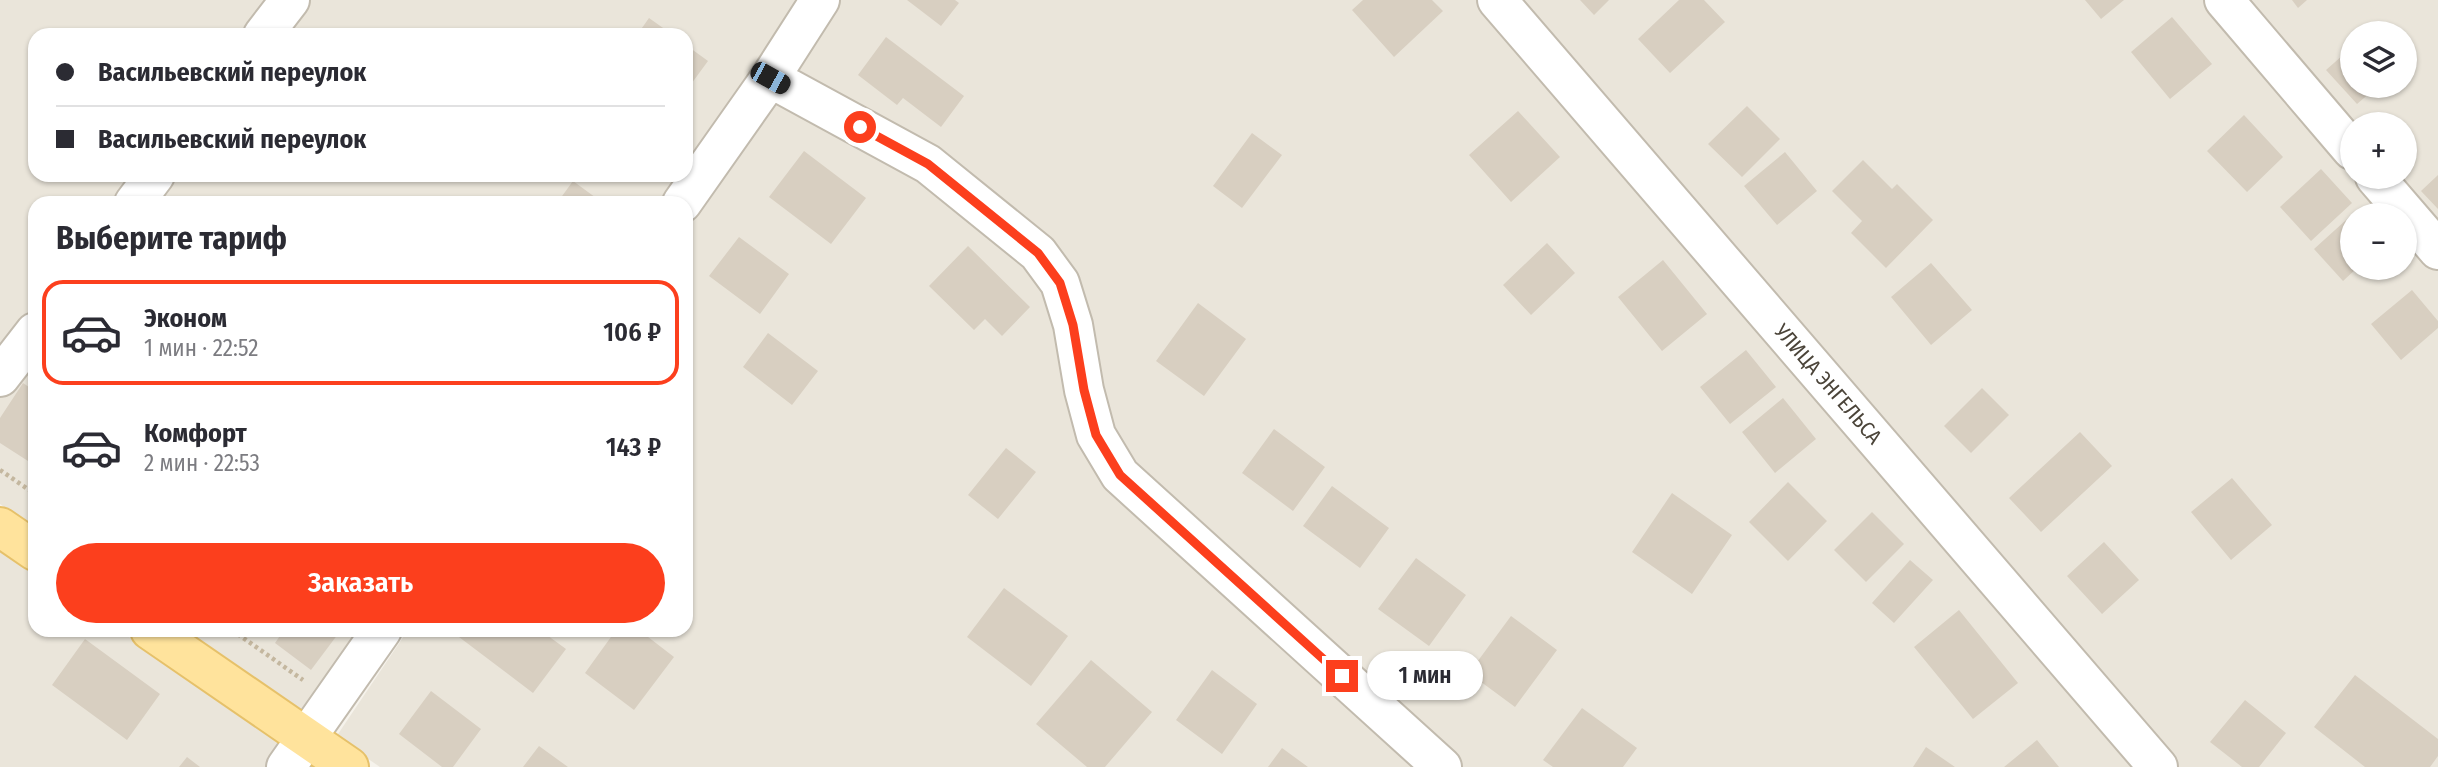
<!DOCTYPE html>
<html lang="ru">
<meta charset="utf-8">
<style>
:root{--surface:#fff;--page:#f2f2f3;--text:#2b2b33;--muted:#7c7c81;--line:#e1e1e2;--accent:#fc3f1d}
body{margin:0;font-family:"Fira Sans Condensed",sans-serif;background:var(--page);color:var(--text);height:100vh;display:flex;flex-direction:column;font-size:26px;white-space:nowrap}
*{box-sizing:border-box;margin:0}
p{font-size:23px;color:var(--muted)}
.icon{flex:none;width:38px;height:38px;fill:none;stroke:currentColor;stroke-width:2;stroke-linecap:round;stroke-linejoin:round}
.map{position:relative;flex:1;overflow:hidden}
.details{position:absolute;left:28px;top:196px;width:665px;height:441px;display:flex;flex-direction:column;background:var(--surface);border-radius:21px;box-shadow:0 2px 5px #0004}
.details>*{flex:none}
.guide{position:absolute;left:28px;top:28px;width:665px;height:154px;border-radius:21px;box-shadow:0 2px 5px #0004;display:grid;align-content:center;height:154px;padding:0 28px;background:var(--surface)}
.tools{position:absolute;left:2340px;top:21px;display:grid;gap:14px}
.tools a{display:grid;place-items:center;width:77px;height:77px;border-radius:50%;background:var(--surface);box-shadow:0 2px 5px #0004;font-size:35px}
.end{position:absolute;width:32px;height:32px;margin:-16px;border:9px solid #fc3f1d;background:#fff;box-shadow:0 0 0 4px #fff}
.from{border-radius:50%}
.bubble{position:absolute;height:49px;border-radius:24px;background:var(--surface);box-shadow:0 2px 5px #0004;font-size:23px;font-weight:600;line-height:49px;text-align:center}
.car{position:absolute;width:21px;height:42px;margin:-21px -10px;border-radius:9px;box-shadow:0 0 5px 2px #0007;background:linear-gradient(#222 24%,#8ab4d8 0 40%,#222 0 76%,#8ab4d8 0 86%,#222 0)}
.guide b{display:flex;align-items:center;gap:24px;height:66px;font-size:26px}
.guide b+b{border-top:2px solid var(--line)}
.guide i{width:18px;height:18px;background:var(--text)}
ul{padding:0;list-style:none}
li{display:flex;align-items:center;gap:21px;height:105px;margin:0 14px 10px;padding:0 14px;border:4px solid transparent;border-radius:21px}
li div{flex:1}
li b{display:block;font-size:26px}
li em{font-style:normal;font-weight:600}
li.on{border-color:var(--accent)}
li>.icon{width:63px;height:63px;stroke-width:1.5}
h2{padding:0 28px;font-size:32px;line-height:84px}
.primary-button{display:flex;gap:14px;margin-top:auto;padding:14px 28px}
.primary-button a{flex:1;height:80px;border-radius:42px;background:var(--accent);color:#fff;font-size:28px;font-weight:600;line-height:80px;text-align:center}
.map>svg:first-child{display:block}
.residential{fill:#eae5da;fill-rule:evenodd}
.building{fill:#d8cfc1}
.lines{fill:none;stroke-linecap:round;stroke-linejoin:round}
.minor-casing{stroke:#c2bbae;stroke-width:42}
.major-casing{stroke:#e6c16a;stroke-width:42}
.path{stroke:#c4b79f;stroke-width:4.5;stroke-dasharray:3.5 3.5;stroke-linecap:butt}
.minor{stroke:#fff;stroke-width:38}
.major{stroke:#ffe39c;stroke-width:38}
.route{stroke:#fc3f1d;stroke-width:9}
.labels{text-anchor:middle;stroke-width:5;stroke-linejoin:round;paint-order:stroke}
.street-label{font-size:21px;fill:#4b4439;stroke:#fff}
</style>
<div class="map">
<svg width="2438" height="767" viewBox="0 0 2438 767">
<rect width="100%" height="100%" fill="#f6f3ec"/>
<path class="residential" d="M0,0H802L686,172V35H35V175H684L664,203H35V529L0,504Z
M828,0H2438V767H380L336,737L408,630H686V213ZM2352,33H2404V86H2352ZM2352,124H2404V177H2352ZM2352,215H2404V268H2352Z
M0,546L35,571V630H119L281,744L265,767H0Z
M180,630H365L304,717Z"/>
<path class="building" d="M907,0H955L959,3L941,26Z
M1363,0H1432L1443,11L1394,57L1352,10Z
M1580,0H1609L1594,15Z
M1679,0H1704L1725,22L1670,73L1638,39Z
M2085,0H2124L2101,19Z
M2292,0H2307L2298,8Z
M2172,17L2212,64L2170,99L2131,52Z
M649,18L673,35H637Z
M886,37L964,96L941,127L903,98L897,105L858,75Z
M686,45L708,61L686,91Z
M2352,47V86H2378L2357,104L2326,70Z
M1747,106L1780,139L1742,177L1708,144Z
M1518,111L1560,157L1511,202L1469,155Z
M2244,115L2283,157L2247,192L2207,151Z
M1252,133L1282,155L1242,208L1213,186Z
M804,151L866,198L831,244L769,197Z
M1785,152L1817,191L1777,225L1744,186Z
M1863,160L1892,189L1897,184L1933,220L1886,268L1851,233L1862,221L1832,191Z
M2321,169L2352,203L2311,241L2280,207Z
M2438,175V209L2421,191Z
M573,181L603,203H557Z
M2356,211L2360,215H2352V268H2357L2343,281L2314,249Z
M739,237L789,274L760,314L709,276Z
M1547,243L1575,273L1531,315L1503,285Z
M968,246L1030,307L1002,336L985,319L974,330L929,286Z
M1663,260L1707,314L1662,351L1618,297Z
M1931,263L1972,310L1931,345L1891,297Z
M2412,290L2438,321V328L2401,360L2371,324Z
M1198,303L1246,339L1204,396L1156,361Z
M768,333L818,371L792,405L743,367Z
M1746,350L1776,387L1730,424L1700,387Z
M23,383L35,391V450L28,461L0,443V418Z
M1982,388L2009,415L1971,453L1944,426Z
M1783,398L1816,439L1775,473L1742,432Z
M1274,429L1325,467L1293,511L1242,473Z
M2080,432L2112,466L2041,532L2009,498Z
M1006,448L1036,472L998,519L968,495Z
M2232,478L2272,525L2231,560L2191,512Z
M1788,482L1827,521L1788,561L1749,522Z
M1332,486L1389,528L1360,568L1303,526Z
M1672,493L1732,535L1692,594L1632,552Z
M1872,512L1904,544L1866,582L1834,550Z
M2104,542L2139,580L2102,614L2067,576Z
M1416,558L1466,595L1429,646L1378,609Z
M1910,560L1933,580L1894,623L1872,603Z
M1004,588L1068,636L1031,686L967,637Z
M1959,610L2018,683L1973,719L1914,647Z
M1511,616L1557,650L1515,707L1469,673Z
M284,630H341L311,670L275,643Z
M465,630H540L566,649L533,693L459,637Z
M616,630H639L674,657L634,710L585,673Z
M85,639L160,694L127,740L52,685Z
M1091,660L1152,712L1105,767H1087L1036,724Z
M1212,670L1257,704L1222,754L1176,720Z
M2355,675L2438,739V756L2430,767H2365L2314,727Z
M431,691L481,729L453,767H442L399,734Z
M2245,700L2286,733L2259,767H2242L2210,742Z
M1582,708L1637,748L1623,767H1553L1543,760Z
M2037,740L2059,767H2004Z
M539,746L568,767H523Z
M1926,747L1955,767H1913Z
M1282,748L1308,767H1268Z
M187,757L200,767H179Z"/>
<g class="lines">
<defs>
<path id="minor" d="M1497,0L2158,767
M2224,0L2352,150
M263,35L290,0
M770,78L928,164L1038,253L1060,283L1073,325L1084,390L1096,435L1120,475L1442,767
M2375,177L2438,250
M134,203L155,175
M682,203L770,78L820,0
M0,377L35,332
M286,767L382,630"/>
<path id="major" d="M0,527L35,551
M150,630L349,767"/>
</defs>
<use href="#minor" class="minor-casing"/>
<use href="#major" class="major-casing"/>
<path class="path" d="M0,470L35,494
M232,630L303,680"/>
<use href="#minor" class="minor"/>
<use href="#major" class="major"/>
</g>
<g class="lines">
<path class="route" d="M860,127L928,164L1038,253L1060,283L1073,325L1084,390L1096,435L1120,475L1342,676"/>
</g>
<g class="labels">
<g class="street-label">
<text transform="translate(1828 384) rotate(49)" y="7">УЛИЦА ЭНГЕЛЬСА</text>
</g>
</g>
</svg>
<div class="tools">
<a><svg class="icon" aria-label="layers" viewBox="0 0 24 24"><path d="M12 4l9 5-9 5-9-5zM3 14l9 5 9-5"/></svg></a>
<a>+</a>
<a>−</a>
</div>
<i class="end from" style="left:860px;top:127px"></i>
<i class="end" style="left:1342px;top:676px"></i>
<div class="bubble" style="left:1367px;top:651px;width:116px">1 мин</div>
<i class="car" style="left:770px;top:78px;rotate:119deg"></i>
<div class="guide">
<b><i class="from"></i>Васильевский переулок</b>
<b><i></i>Васильевский переулок</b>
</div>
<section class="details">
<h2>Выберите тариф</h2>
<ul>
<li class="on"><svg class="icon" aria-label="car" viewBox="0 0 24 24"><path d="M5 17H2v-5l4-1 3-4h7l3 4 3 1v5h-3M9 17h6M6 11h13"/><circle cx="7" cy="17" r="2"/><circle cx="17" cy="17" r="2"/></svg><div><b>Эконом</b><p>1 мин · 22:52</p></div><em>106 ₽</em></li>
<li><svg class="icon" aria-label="car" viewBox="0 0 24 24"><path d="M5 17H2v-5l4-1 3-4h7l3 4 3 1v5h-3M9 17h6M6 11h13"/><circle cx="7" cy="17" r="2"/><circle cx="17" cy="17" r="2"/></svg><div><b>Комфорт</b><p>2 мин · 22:53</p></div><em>143 ₽</em></li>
</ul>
<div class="primary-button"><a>Заказать</a></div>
</section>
</div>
